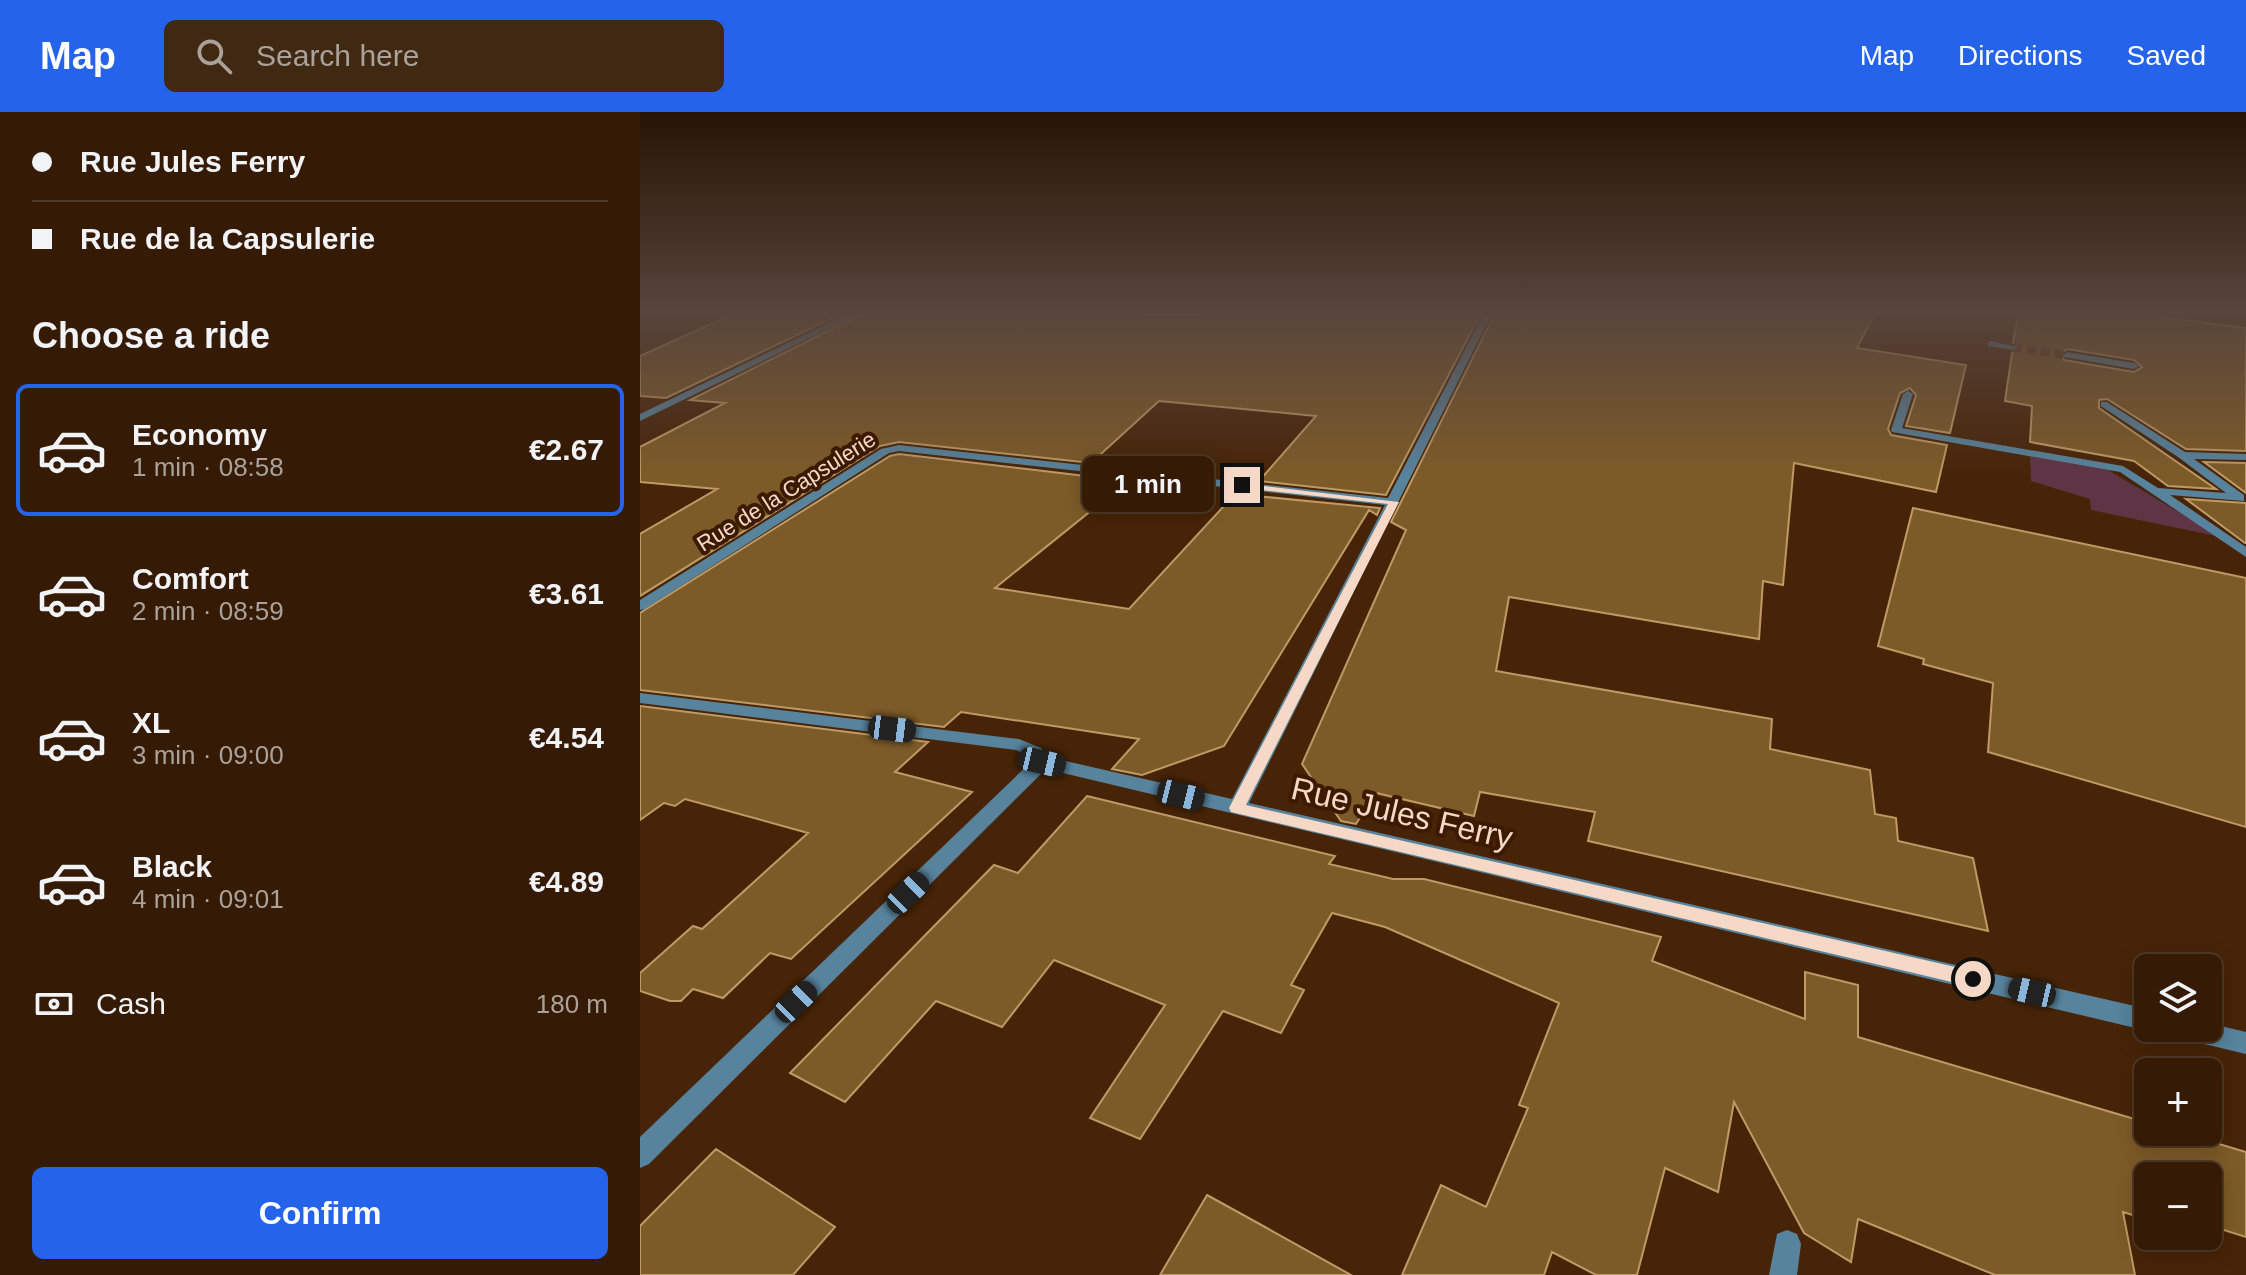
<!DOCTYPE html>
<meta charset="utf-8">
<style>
:root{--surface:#351b05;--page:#402813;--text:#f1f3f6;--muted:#aaa19a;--line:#4f3927;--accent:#2563eb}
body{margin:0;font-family:Arial,sans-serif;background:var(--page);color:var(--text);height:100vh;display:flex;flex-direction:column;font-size:30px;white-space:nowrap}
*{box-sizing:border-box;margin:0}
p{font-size:26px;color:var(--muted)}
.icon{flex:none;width:44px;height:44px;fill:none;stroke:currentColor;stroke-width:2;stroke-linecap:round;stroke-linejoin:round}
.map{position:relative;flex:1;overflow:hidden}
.side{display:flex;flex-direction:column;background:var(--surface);width:640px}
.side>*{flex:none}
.top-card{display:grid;align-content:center;height:176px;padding:0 32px;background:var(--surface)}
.controls{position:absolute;left:1494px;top:842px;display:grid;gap:16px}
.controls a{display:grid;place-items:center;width:88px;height:88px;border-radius:12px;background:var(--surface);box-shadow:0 4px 20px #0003,0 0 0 2px var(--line);font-size:40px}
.end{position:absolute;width:36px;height:36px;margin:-18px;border:10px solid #f5d8c5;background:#111;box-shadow:0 0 0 4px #111}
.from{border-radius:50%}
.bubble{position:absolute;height:56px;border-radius:12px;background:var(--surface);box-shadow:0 4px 20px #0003,0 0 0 2px var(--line);font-size:26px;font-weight:700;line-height:56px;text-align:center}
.car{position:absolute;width:24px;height:48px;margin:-24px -12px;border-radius:10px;box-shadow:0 0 6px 2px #0007;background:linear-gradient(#222 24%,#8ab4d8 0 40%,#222 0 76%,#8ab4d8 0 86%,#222 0)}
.top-card b{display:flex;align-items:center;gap:28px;height:76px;font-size:30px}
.top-card b+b{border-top:2px solid var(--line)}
.top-card i{width:20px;height:20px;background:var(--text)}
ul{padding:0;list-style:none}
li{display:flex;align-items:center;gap:24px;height:132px;margin:0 16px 12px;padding:0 16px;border:4px solid transparent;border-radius:12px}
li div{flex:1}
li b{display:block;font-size:30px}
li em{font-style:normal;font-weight:700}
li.active{border-color:var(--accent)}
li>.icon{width:72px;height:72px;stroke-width:1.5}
h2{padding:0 32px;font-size:36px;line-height:96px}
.pay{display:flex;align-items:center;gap:20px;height:88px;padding:0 32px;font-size:30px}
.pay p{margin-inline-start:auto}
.cta{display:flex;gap:16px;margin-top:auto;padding:16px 32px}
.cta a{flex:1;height:92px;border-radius:12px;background:var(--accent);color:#fff;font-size:32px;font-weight:700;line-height:92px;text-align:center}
header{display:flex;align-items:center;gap:48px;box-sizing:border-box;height:112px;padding:0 40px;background:var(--accent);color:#fff}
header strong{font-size:38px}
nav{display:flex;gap:44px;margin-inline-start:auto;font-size:28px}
.search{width:560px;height:72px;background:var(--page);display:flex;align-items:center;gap:20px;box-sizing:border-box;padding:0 28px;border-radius:12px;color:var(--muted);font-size:30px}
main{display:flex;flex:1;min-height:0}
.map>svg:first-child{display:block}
.green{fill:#5e3545}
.building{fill:#7d5b28;stroke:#bf9a65;stroke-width:2;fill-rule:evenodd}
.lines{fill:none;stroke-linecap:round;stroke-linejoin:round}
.street-tunnel{stroke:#613f24;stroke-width:9;stroke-dasharray:9 5;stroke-linecap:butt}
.street{fill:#57839d;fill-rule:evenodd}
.route{fill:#f5d8c5}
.labels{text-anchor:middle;stroke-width:8;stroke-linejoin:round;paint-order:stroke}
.far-street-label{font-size:22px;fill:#f5d8c5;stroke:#3c1a00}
.near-street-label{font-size:32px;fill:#f5d8c5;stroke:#3c1a00}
</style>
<header>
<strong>Map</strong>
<div class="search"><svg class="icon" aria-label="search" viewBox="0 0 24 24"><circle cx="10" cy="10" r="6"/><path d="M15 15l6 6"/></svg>Search here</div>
<nav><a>Map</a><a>Directions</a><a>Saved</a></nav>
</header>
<main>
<section class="side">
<div class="top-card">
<b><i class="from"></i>Rue Jules Ferry</b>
<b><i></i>Rue de la Capsulerie</b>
</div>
<h2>Choose a ride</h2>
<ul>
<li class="active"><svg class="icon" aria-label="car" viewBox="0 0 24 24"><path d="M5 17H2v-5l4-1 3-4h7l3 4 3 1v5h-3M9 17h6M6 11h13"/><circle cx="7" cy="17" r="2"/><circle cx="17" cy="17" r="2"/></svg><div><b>Economy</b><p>1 min · 08:58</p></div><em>€2.67</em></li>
<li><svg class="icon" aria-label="car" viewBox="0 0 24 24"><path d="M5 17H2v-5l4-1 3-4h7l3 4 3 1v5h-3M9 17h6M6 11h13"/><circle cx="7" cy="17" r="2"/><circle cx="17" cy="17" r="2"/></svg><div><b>Comfort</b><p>2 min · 08:59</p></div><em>€3.61</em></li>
<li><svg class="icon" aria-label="car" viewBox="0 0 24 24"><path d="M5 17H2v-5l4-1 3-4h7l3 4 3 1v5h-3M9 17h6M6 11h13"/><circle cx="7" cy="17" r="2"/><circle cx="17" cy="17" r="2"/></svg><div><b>XL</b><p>3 min · 09:00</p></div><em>€4.54</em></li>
<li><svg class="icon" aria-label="car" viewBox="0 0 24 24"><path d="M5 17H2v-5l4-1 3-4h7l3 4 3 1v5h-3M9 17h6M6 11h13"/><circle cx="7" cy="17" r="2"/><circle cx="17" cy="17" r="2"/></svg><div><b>Black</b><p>4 min · 09:01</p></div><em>€4.89</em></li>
</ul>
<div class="pay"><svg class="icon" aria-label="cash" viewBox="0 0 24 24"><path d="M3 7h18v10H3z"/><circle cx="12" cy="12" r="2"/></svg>Cash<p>180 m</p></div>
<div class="cta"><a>Confirm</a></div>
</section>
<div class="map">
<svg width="1606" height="1163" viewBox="0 0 1606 1163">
<rect width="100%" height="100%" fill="#472407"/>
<path class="green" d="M1390,344L1468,358L1581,425L1451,398L1450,387L1391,369Z"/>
<path class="building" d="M95,201H203L26,286L0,284V244Z
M224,201L530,203L841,201L746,383L619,369L676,304L519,289L451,351L259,330L240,334L0,484V422L77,377L0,370V335L85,291L50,288Z
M855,201H1235L1217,236L1326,253L1310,321L1266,314L1276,283L1270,276L1260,281L1248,317L1251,323L1307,333L1296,380L1154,351L1143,473L1123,469L1119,527L869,485L856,559L1132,607L1130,637L1230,658L1235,702L1256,706L1258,729L1333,746L1348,819L948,729L955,700L840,680L834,704L736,681L716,712L701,709L662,652L766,418L751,410Z
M1378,201H1488L1606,216V339L1546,337L1467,287L1459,288V296L1576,377L1528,374L1494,349L1390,330L1392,294L1365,289L1372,241L1380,236L1373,231ZM1427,237L1494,248L1502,255L1494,260L1424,248L1420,242Z
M259,342L488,369L355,476L489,497L595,382L740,396L737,403L729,398L584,634L502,663L472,657L499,627L321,600L304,615L0,578V501L250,344Z
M1564,350L1606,351V381Z
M1546,387L1606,391V431H1605Z
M1273,396L1606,466V715L1348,640L1353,571L1283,552L1284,547L1238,534Z
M0,594L288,630L255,660L332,680L151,847L130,841L83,886L53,877L41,889H30L0,879V861L53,814L62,817L168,721L45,687L35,694L24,691L0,708Z
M447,684L695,744L689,752L753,767H784L1021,825L1012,849L1165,907V860L1218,873V925L1508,1011V1020H1539L1606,1040V1125L1568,1113V1064H1508V1108L1483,1100L1495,1163H1355L1218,1107L1211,1150L1164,1121L1094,990L1078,1080L1025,1056L997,1163H956L912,1140L904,1163H762L801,1073L846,1095L888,996L879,993L919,891L745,815L692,801L651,873L664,878L641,921L583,899L500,1027L450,1006L525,893L414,848L362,915L296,889L205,990L150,961L354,753L378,761Z
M76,1037L195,1115L153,1163H0V1114Z
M567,1083L625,1115L711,1163H520Z"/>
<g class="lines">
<path class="street-tunnel" d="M1373,235L1427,243"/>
<path class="street" d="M210,201H221L0,309V302Z
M844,201H852L609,691L1508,897V916H1515L1508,919L406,657L9,1052L0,1056V1025L392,649L389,644L376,638L0,591V581L379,627L401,636L408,645L592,687L745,393L259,339L249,341L5,497L0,498V488L241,337L259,333L748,386Z
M1351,229L1377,235L1373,238L1348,234V230Z
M1427,240L1494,251L1499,254L1494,257L1424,245L1423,243Z
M1268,279L1273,282L1262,316L1483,354L1518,376L1586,381L1538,345L1461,294V290H1467L1545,340L1606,342V348L1554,347L1604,383V389L1530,383L1606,435V445L1480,360L1252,320L1251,318L1263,282Z
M1568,911L1606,920V942L1543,927L1535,924L1531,916H1568Z
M1147,1118L1157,1122L1161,1132L1157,1163H1129L1137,1122Z"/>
</g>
<linearGradient id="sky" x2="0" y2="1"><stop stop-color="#271404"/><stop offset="0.55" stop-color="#58453c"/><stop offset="1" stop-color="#58453c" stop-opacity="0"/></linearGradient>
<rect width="1606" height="364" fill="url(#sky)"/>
<path class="route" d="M598,371L759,390L606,693L1333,859L1340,861V872L1333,875L591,700L589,696L748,392L602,376Z"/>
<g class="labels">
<g class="far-street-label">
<text transform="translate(146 379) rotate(-32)" y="8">Rue de la Capsulerie</text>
</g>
<g class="near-street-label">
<text transform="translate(762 701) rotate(13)" y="11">Rue Jules Ferry</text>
</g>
</g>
</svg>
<div class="controls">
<a><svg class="icon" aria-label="layers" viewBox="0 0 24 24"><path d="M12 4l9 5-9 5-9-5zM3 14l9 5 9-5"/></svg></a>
<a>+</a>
<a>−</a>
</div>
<i class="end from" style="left:1333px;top:867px"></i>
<i class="end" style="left:602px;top:373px"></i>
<div class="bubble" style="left:442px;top:344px;width:132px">1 min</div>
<i class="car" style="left:252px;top:617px;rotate:97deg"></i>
<i class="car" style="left:402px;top:650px;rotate:103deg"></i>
<i class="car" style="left:541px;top:683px;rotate:104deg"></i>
<i class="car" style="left:268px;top:781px;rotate:46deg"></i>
<i class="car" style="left:1392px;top:880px;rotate:283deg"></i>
<i class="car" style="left:156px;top:890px;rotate:46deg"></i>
</div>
</main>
